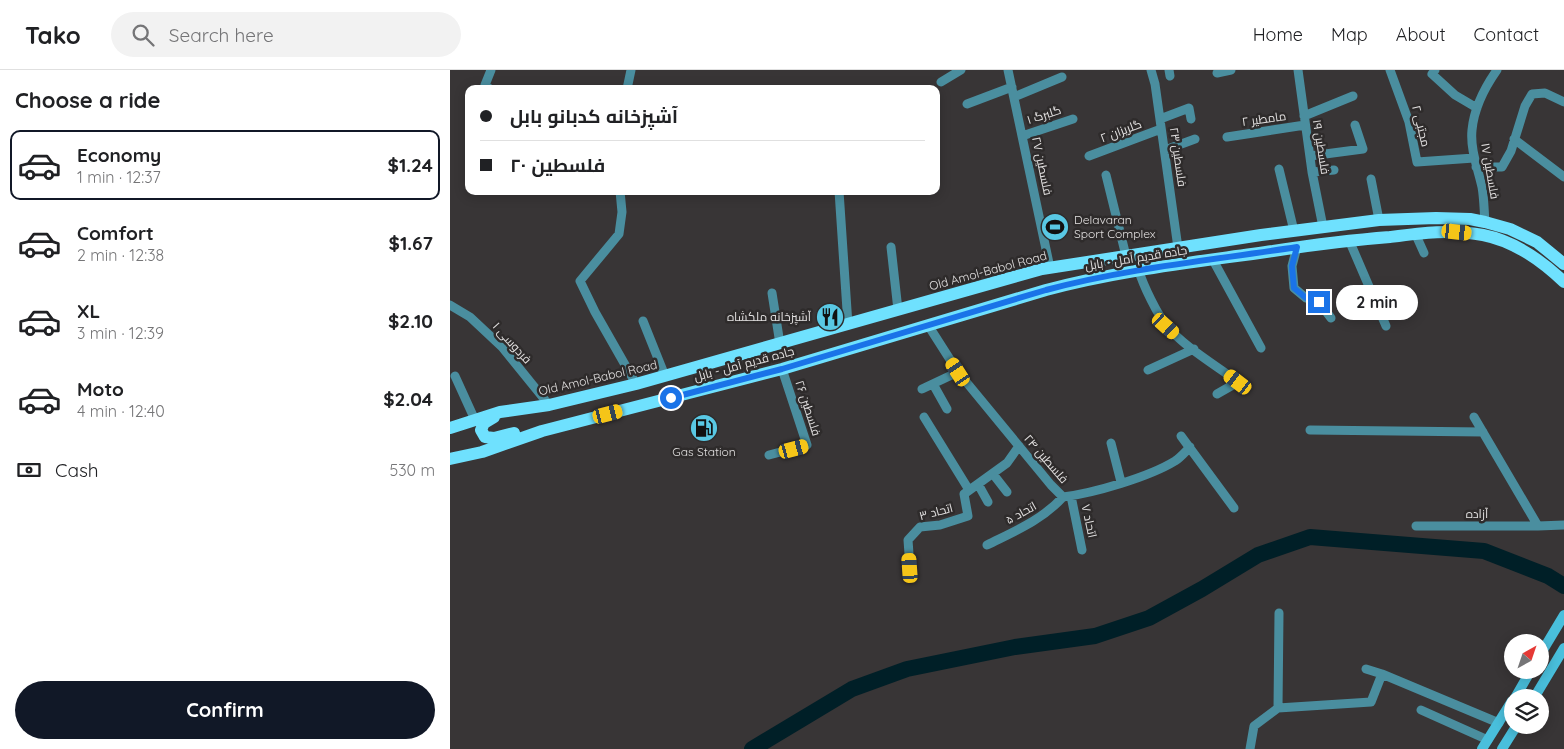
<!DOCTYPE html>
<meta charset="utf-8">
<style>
:root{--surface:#fff;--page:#f2f2f2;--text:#202124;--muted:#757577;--line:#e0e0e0;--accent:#111827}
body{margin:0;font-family:Quicksand,Cairo,sans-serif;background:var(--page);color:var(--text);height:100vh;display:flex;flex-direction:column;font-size:19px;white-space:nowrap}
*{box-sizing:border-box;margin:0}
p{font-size:16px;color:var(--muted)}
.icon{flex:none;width:28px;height:28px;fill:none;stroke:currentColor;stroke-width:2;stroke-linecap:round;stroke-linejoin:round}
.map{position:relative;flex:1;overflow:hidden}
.sheet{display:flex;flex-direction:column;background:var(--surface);width:450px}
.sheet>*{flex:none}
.top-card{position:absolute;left:15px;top:15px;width:475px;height:110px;border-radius:10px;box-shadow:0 2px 12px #0003;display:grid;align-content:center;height:110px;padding:0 15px;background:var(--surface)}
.needle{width:32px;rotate:40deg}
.controls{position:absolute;left:1054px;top:564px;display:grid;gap:10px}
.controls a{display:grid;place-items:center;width:45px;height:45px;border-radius:50%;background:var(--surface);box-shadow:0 2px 12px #0003;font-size:25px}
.end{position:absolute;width:22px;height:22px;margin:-11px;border:6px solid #1a73e8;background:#fff;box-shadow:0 0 0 2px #fff}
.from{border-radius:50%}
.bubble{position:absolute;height:35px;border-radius:18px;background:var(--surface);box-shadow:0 2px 12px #0003;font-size:16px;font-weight:800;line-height:35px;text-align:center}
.car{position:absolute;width:15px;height:30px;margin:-15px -8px;border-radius:6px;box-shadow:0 0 4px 1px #0007;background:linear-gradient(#f5c518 24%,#345 0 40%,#f5c518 0 76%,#345 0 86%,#f5c518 0)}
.top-card b{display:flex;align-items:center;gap:18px;height:48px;font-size:19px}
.top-card b+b{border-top:1px solid var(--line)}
.top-card i{width:12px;height:12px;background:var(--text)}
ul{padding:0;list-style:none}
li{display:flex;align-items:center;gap:15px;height:70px;margin:0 10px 8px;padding:0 5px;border:2px solid transparent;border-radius:10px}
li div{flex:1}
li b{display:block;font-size:19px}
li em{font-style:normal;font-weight:800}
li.on{border-color:var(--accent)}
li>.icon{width:45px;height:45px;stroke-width:1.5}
h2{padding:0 15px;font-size:22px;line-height:60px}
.pay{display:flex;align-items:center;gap:12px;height:55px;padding:0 15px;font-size:19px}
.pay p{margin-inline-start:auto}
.cta{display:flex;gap:10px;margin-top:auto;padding:10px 15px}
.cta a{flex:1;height:58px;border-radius:30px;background:var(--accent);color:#fff;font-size:20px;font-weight:800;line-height:58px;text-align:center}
header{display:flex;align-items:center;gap:30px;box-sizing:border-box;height:70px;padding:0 25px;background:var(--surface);border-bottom:1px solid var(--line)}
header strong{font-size:24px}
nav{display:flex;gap:28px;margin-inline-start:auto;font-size:18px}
.search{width:350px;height:45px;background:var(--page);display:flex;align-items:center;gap:12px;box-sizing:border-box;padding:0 18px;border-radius:28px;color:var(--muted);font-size:19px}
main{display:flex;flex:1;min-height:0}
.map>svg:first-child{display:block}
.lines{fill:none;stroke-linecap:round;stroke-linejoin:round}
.river{stroke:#001f27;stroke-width:16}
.minor{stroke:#4a8e9f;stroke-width:9}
.secondary{stroke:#49bfdc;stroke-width:10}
.primary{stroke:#6fe1fe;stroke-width:12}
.route{stroke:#1a73e8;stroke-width:6}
.labels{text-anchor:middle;stroke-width:5;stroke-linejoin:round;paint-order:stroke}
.street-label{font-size:12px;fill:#e3e1e1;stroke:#2e2b2b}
.poi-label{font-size:12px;fill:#e3e1e1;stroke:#2e2b2b;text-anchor:start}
</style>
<header>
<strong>Tako</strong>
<div class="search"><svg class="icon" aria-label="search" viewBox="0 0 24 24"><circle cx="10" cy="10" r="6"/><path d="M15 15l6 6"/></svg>Search here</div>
<nav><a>Home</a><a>Map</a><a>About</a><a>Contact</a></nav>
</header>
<main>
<section class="sheet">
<h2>Choose a ride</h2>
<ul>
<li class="on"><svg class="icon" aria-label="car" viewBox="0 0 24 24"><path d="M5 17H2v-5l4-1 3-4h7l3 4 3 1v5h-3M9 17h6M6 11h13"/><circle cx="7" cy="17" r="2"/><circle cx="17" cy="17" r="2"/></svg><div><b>Economy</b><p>1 min · 12:37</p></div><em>$1.24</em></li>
<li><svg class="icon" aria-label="car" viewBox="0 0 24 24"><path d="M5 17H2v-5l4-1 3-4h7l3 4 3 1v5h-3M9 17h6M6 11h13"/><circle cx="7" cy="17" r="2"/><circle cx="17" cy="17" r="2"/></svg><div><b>Comfort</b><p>2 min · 12:38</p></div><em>$1.67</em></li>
<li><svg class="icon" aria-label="car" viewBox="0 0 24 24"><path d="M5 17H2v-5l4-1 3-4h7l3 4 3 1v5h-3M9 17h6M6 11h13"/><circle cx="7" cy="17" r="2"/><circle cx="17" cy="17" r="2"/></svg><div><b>XL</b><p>3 min · 12:39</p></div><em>$2.10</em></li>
<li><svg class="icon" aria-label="car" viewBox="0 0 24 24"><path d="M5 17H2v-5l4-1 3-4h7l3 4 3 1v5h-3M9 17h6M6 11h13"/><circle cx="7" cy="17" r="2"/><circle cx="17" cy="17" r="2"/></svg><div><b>Moto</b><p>4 min · 12:40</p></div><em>$2.04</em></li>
</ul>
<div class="pay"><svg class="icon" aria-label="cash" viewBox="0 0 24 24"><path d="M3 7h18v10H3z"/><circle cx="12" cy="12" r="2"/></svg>Cash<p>530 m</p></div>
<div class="cta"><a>Confirm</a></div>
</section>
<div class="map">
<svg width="1114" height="679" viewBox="0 0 1114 679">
<rect width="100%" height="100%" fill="#383536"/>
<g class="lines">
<path class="river" d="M302,679L402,619L457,599L565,577L645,566L699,548L752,519L808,485L860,467L1034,481L1098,506L1114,516"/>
<path class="minor" d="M558,0L600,198
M701,0L705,14L728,178
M719,0L720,6
M848,0L862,102L873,157
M940,0L959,52L967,92L1024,88
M985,0L982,4L1005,25L1027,38
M767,3L781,0
M491,12L511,0
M40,19L35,15L41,0
M177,19L181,0
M564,27L612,7
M517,34L562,17
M854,46L903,26
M710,49L739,38L741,49
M572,66L623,49
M777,67L855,55
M1064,69L1114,107
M715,80L745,69
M639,86L711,59
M860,86L913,79L905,55
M1026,97H1052L1061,81L1075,36L1082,24L1095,23L1114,32
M829,99L844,161
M862,102L884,100
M656,105L676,186
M921,109L929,150
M170,121L172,142L169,164L130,211L145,242L186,314
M389,121L398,255
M1035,152C1034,140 1034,128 1032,117C1028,99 1020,79 1022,60C1024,39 1035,17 1047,0
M965,163L974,183
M899,170L936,256
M441,177L448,240
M847,177L842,196L844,218L856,228L869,232L881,248
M763,190L811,278
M689,201C693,215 708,246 717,256C733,276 767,296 788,312L767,324
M322,223L330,274
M0,235L20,247L52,277L99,335
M193,251L215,306
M478,255L508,302L601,415L613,427C644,423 699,407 725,391C731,387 735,382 740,377
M698,300L744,279
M5,306L25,350
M483,314L497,339
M472,319L508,302
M474,347L519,420
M1024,347L1088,456L1114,455
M860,360L1033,362
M731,366L784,438
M661,373L671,412
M319,385L357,375L332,299
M543,404L557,422
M528,414L538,432
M621,426L632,480
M966,456H1088
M537,475C565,461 592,450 613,427
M460,498L458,470L470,457L490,455L518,446L514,424L557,393L569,376
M916,599L932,604
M828,638L921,632L932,604L1049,653
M971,640L1038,670
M800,679L804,656L828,638L829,543"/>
<path class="secondary" d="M1090,585L1114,545
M1065,628L1081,600
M1084,628L1114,578
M1032,679L1062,631
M1052,679L1067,655"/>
<path class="primary" d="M44,347L34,353L31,360L35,367L44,368L64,363
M0,358L50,342L99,335L186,314L592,199L811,165L929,150L986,148L1020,149L1035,152L1060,159L1087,172L1114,194
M0,389L32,382L92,361L332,299L596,220C670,200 747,192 823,181C862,175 901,170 940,167C971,163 1001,159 1033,165C1064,171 1092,191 1114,212"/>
</g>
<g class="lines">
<path class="route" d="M221,328L332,299L596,220C678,198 764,190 847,177L842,196L844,218L856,228L869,232"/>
</g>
<defs>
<symbol id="stadium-disc" viewBox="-11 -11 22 22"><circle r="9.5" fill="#59c8e4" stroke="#2e2b2b"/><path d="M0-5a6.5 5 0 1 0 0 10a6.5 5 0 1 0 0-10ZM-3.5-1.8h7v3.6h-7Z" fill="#111"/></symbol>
<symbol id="restaurant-disc" viewBox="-11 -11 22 22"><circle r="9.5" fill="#59c8e4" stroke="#2e2b2b"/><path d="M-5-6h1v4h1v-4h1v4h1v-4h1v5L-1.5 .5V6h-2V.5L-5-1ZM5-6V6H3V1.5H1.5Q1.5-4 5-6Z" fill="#111"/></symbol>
<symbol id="fuel-disc" viewBox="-11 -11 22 22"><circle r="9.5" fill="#59c8e4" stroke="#2e2b2b"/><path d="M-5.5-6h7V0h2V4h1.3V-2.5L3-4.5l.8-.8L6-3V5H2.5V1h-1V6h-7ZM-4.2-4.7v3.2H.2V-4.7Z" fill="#111"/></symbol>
</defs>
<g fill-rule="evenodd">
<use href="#stadium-disc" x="589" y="141" width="32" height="32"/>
<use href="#restaurant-disc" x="364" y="231" width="32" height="32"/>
<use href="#fuel-disc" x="238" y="342" width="32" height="32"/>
</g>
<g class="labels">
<g class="street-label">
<text transform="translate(594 45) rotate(-18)" y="4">گلبرگ ۱</text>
<text transform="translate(814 49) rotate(-8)" y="4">مامطیر ۲</text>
<text transform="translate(971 56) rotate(76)" y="4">مجتبی ۲</text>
<text transform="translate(671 61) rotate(-21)" y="4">گلریزان ۲</text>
<text transform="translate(871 77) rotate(81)" y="4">فلسطین ۱۹</text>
<text transform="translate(728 87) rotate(82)" y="4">فلسطین ۲۳</text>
<text transform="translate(592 96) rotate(78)" y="4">فلسطین ۲۷</text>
<text transform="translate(1040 101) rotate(80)" y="4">فلسطین ۱۷</text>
<text transform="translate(686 188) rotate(-9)" y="4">جاده قدیم آمل - بابل</text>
<text transform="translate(538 201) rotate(-15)" y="4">Old Amol-Babol Road</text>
<text transform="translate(62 273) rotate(48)" y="4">فردوسی ۱</text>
<text transform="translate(294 294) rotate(-15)" y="4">جاده قدیم آمل - بابل</text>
<text transform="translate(148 308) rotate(-13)" y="4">Old Amol-Babol Road</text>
<text transform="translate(358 338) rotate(72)" y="4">فلسطين ٢۶</text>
<text transform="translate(596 389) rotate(49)" y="4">فلسطین ۲۴</text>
<text transform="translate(486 442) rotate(-15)" y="4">اتحاد ۳</text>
<text transform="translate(571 443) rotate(-29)" y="4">اتحاد ۵</text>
<text x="1027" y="448">آزاده</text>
<text transform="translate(639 451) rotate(78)" y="4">اتحاد ۷</text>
</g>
<g class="poi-label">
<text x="624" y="154">Delavaran<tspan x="624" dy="14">Sport Complex</tspan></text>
<text x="361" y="251" text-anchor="end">آشپزخانه ملکشاه</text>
<text x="254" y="386" text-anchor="middle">Gas Station</text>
</g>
</g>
</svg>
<div class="controls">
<a><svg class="needle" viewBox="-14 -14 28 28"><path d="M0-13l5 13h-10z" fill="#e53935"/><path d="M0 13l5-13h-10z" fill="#757577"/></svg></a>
<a><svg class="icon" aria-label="layers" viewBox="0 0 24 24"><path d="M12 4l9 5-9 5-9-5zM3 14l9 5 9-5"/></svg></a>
</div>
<i class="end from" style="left:221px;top:328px"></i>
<i class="end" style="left:869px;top:232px"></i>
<div class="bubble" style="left:886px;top:215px;width:82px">2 min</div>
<i class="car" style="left:1007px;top:162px;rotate:96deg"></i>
<i class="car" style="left:716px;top:256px;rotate:132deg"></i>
<i class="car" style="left:508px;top:302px;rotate:327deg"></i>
<i class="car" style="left:788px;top:312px;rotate:307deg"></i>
<i class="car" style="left:158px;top:344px;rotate:76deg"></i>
<i class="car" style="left:344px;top:379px;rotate:75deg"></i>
<i class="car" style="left:460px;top:498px;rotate:356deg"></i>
<div class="top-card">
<b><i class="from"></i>آشپزخانه کدبانو بابل</b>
<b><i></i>فلسطین ۲۰</b>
</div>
</div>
</main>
